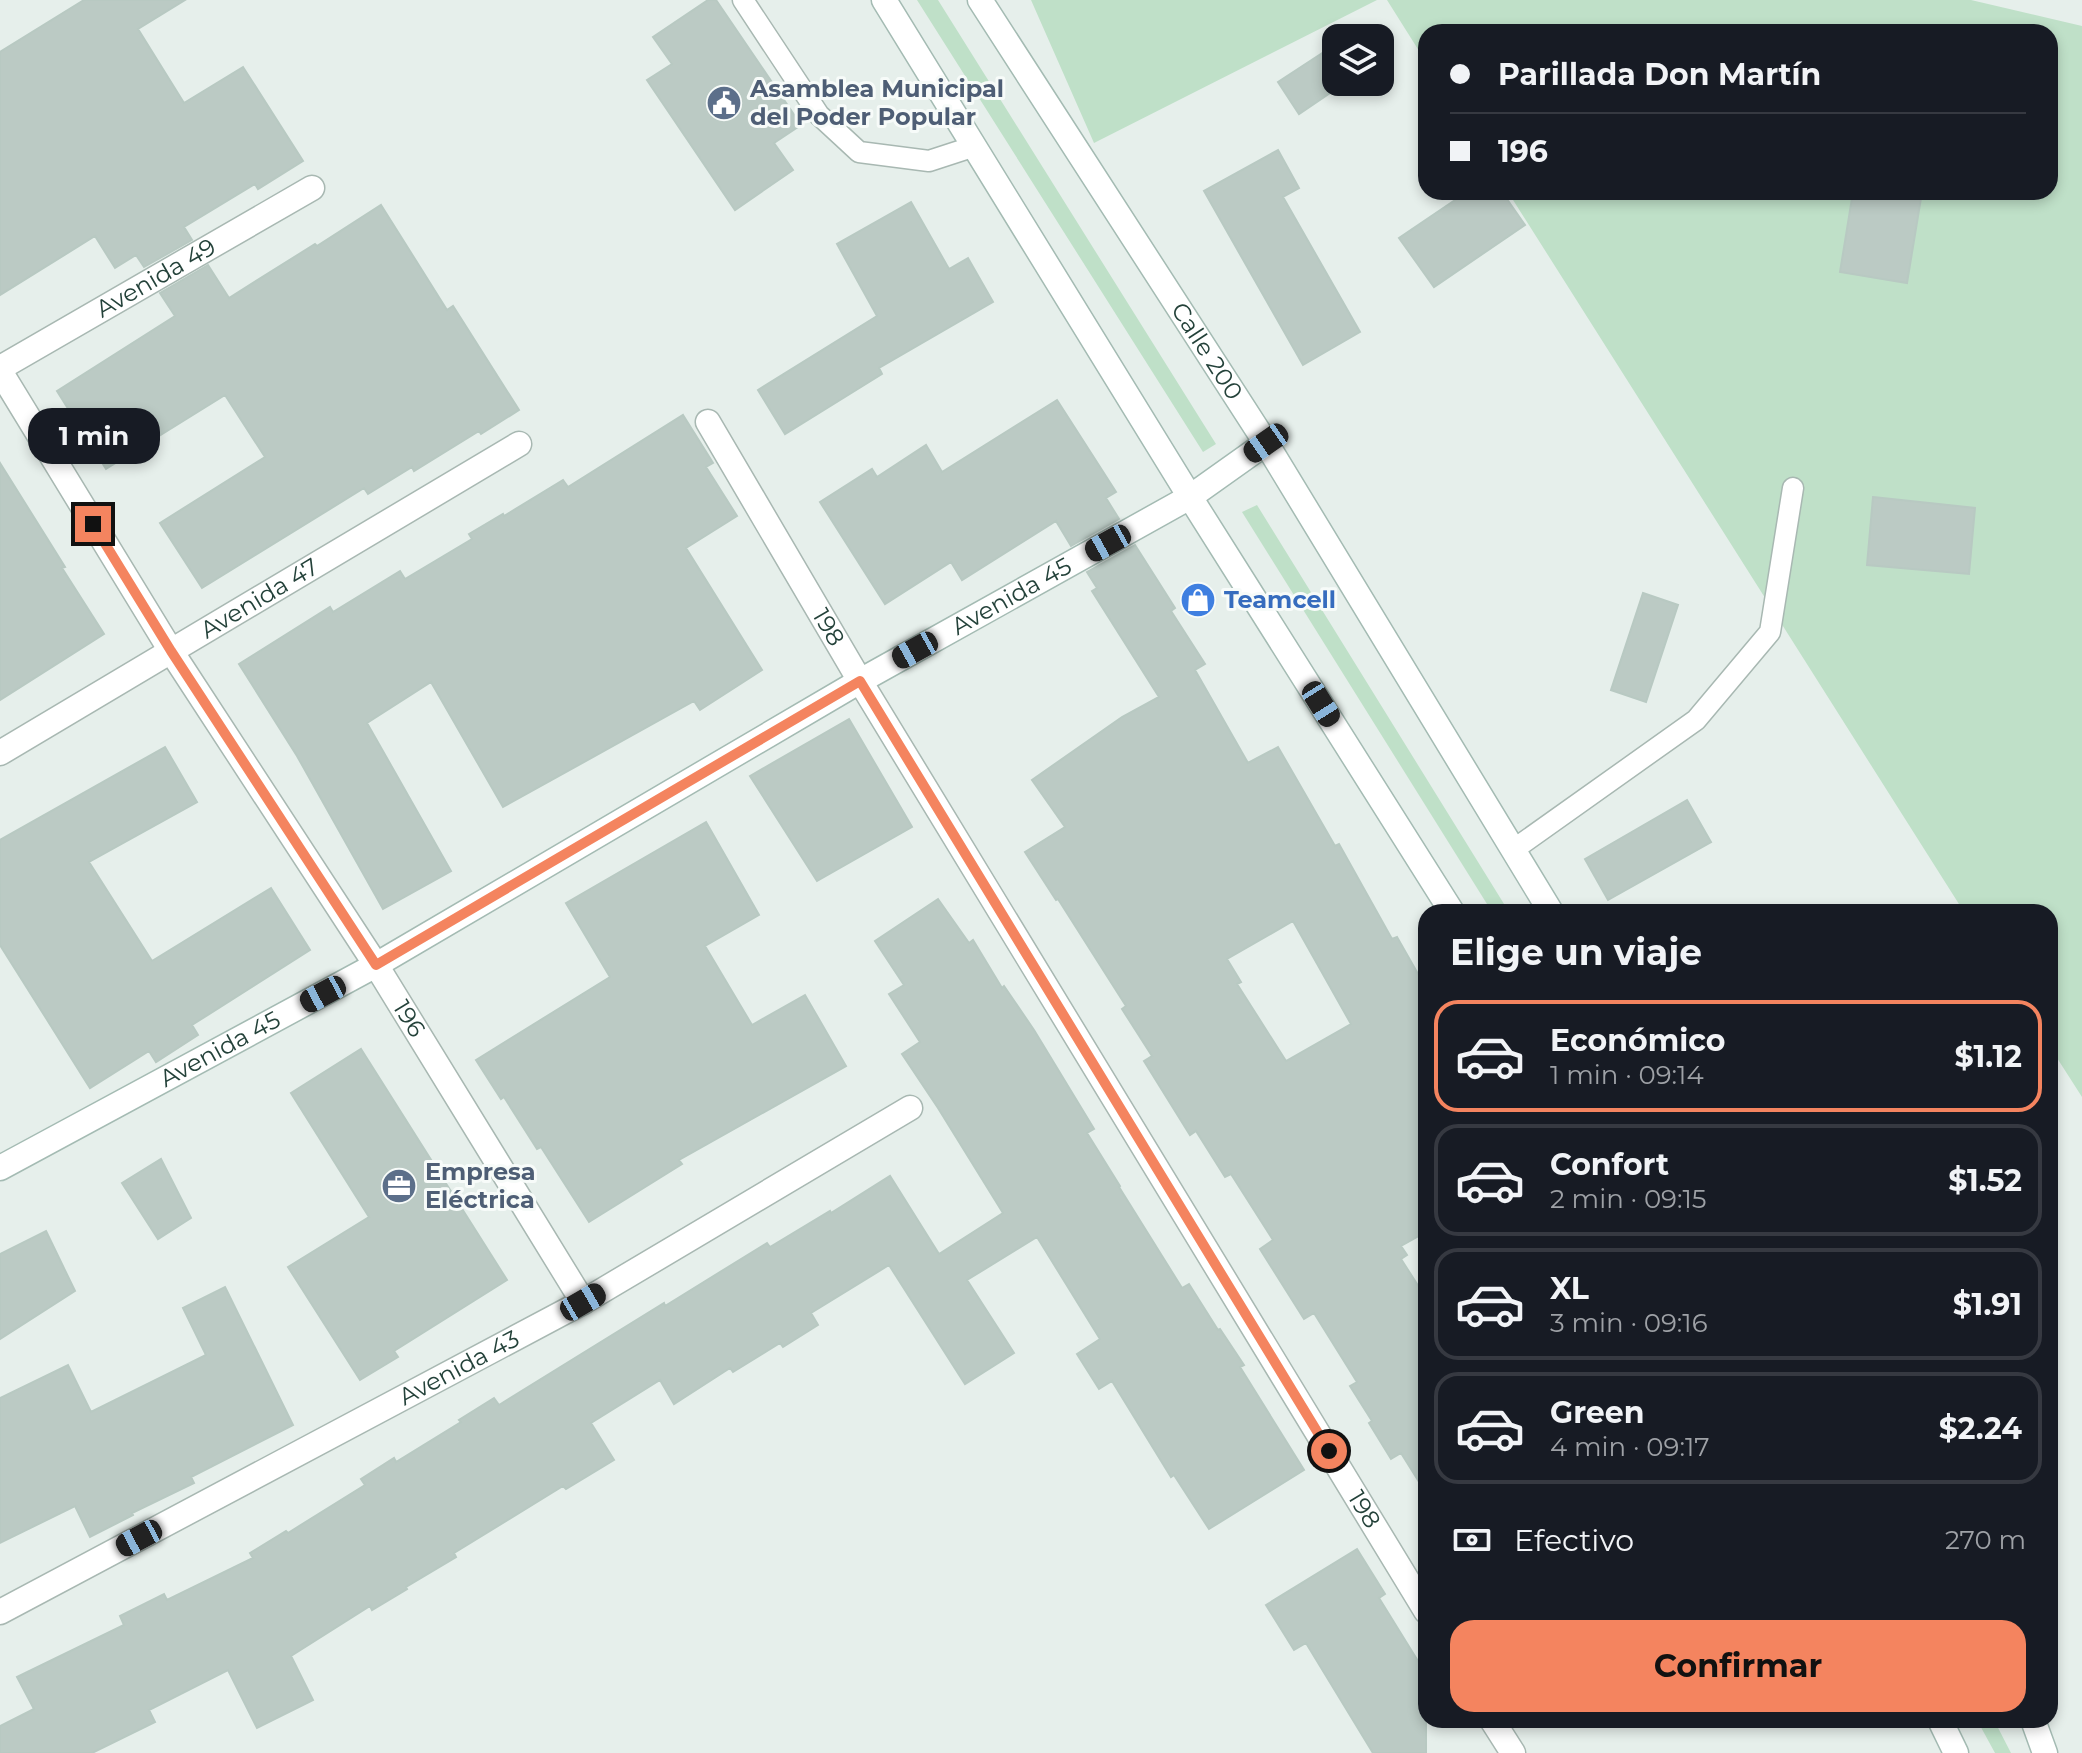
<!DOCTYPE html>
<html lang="es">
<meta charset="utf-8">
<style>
:root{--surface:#171b24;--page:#20242c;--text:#f1f3f6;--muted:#9ea1a6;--line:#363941;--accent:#f4845f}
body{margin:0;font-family:Montserrat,sans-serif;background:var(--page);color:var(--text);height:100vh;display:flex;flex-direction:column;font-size:30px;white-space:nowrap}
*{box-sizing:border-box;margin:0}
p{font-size:26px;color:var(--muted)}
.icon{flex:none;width:44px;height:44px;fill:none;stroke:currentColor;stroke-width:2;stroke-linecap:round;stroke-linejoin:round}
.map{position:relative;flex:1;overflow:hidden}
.sheet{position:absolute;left:1418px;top:904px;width:640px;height:824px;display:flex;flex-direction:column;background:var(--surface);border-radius:24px;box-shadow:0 4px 12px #0003}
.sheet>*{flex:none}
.guide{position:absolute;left:1418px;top:24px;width:640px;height:176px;border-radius:24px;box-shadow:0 4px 12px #0003;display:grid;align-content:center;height:176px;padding:0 32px;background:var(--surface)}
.controls{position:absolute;left:1322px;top:24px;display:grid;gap:16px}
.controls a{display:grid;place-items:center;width:72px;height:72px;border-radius:16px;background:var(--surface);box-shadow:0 4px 12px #0003;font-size:40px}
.end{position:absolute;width:36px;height:36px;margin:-18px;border:10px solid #f4845f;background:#111;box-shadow:0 0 0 4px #111}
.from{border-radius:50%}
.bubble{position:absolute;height:56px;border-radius:24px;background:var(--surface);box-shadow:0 4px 12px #0003;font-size:26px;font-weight:700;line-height:56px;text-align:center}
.car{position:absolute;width:24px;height:48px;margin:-24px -12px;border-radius:10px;box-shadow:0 0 6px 2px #0007;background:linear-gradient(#222 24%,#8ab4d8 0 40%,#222 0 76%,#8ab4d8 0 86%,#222 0)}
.guide b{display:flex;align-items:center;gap:28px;height:76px;font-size:30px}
.guide b+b{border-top:2px solid var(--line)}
.guide i{width:20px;height:20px;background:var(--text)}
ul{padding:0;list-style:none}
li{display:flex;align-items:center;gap:24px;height:112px;margin:0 16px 12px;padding:0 16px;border:4px solid var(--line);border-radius:24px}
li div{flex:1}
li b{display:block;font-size:30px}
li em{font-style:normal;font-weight:700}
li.selected{border-color:var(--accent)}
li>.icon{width:72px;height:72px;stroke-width:1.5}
h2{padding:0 32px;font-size:36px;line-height:96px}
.pay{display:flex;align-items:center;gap:20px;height:88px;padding:0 32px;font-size:30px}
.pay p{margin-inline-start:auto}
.action{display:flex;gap:16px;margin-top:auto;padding:16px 32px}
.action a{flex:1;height:92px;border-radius:24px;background:var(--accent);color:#111;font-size:32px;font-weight:700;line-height:92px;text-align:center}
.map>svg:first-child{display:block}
.green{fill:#bfe0c8}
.building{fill:#bbcac4;stroke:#b8c9c2;stroke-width:2;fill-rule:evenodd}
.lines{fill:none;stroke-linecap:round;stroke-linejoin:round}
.lane-casing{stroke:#a8b8b2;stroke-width:23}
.street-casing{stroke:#a8b8b2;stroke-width:27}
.secondary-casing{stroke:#a4bbb3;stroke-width:27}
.lane{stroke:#fff;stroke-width:20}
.street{stroke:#fff;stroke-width:24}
.secondary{stroke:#fff;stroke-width:24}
.route{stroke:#f4845f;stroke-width:10}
.labels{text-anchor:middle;stroke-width:6;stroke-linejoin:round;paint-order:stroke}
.service-label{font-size:24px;font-weight:bold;fill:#4e5e75;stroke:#f7fbf9;text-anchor:start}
.street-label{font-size:24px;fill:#24423a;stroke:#f7fbf9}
.shop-label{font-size:24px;font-weight:bold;fill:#366cbe;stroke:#f7fbf9;text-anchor:start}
</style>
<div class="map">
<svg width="2082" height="1753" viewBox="0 0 2082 1753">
<rect width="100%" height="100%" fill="#e6efeb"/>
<path class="green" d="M917,0H938L1216,444L1203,452Z
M1031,0H1377L1094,143Z
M1387,0H1971L2082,26V1097L2050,1047V912H1964L1508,192H2050V32H1426V62Z
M1257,505L1509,912H1492L1242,512Z
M1977,1720H1994L2011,1753H1995Z"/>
<path class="building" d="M84,0H185L138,29L184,103L243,67L303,161L258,189L255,184L184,227L192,240L144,267L136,255L115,268L95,236L0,295V52Z
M708,0H716L801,125L774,143L793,170L735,210L647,80L672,64L653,37Z
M1336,44V89L1299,114L1278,82Z
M1278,150L1299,188L1283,197L1360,332L1303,365L1204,191Z
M1467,192H1502L1525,225L1434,287L1399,238Z
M1853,192H1922L1907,283L1840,272Z
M911,202L949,269L968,258L993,302L879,368L882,374L785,434L758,390L877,316L837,244Z
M381,205L447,310L453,306L519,410L481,434L479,431L414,471L412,467L368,494L364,488L202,588L160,523L265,457L225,395L106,469L57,391L175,316L160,293L208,265L229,298L315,244L317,246Z
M1057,400L1116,492L1106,498L1119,519L1071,546L1056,521L962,580L951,562L885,604L820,502L872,469L877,477L926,445L942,472Z
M683,415L713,463L706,467L737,516L686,548L762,670L700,710L694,701L503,807L431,682L367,723L451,871L383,909L297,756L239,664L330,607L333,612L400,571L405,579L472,539L469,534L503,514L504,516L563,480L568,487Z
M0,463L65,567L62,568L104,634L0,700Z
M1873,497L1975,508L1969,574L1867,565Z
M1135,545L1175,608L1171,611L1205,664L1195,670L1248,763L1278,747L1335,846L1339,844L1392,939L1397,937L1426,988V1232L1401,1246L1407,1255L1401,1259L1426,1298V1493L1401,1453L1391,1459L1369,1423L1372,1421L1350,1386L1357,1382L1314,1313L1304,1319L1260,1249L1273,1240L1231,1174L1225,1177L1196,1131L1190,1135L1144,1061L1152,1056L1122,1009L1126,1006L1058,899L1056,900L1025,852L1065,827L1032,780L1122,717L1159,697L1092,591L1097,588L1087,572ZM1293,921L1351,1024L1286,1061L1237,984L1241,982L1227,959Z
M1643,593L1678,605L1646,702L1611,690Z
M849,719L912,827L817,881L750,776Z
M165,747L197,802L89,862L152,961L271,888L310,950L192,1025L198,1035L156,1062L149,1051L90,1088L0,945V840Z
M1687,800L1711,842L1608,900L1585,859Z
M706,822L759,915L705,946L752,1025L805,995L846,1066L679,1160L682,1164L589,1222L541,1147L537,1149L504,1097L501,1099L476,1060L610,977L566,903Z
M938,899L969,943L973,940L1002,988L1004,986L1034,1030L1094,1129L1087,1133L1120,1186L1119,1187L1182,1288L1189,1284L1218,1330L1220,1329L1244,1365L1240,1367L1304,1470L1209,1529L1174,1475L1171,1477L1112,1381L1099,1389L1077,1354L1100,1339L1037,1237L967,1280L1014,1353L965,1384L889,1265L811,1313L818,1325L783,1347L780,1343L733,1372L730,1368L674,1404L660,1380L591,1423L614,1460L566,1489L563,1486L454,1553L456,1557L406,1587L407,1589L372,1610L370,1606L291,1656L313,1700L257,1728L228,1670L149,1710L155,1722L92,1753H0V1726L34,1709L17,1677L124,1625L120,1616L164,1594L167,1600L253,1558L250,1553L286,1531L288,1533L365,1485L361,1479L394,1458L396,1462L461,1422L459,1420L494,1398L499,1405L664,1303L665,1306L767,1243L770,1247L830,1211L831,1213L890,1176L939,1254L1003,1213L938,1108L902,1054L920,1042L889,994L904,985L875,941Z
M361,1049L507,1280L394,1351L398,1357L360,1380L288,1267L369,1217L291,1093Z
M161,1159L191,1218L158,1239L122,1183Z
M46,1231L75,1291L0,1339V1254Z
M225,1287L293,1425L191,1477L194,1483L132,1513L133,1515L90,1537L75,1506L0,1543V1398L68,1365L91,1412L206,1355L183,1308Z
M1357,1549L1385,1594L1379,1598L1426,1674V1753H1373L1306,1643L1294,1650L1266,1605Z"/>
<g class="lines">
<defs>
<path id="lane" d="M743,0L819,115L859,152L929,161L975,146
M1513,850L1696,720L1770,632L1793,488"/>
<g id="street">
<path id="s1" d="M0,368L312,188"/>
<path id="s2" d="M0,371L171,651L376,965L583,1302"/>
<path id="s3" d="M708,422L860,681L1426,1611"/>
<path id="s4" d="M0,753L519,444"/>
<path id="s5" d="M0,1612L583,1302L910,1108"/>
<path d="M1492,1720L1513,1753"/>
</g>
<g id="secondary">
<path d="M884,0L1190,497L1452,912"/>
<path id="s6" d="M980,0L1266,443L1551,912"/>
<path id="s7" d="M0,1168L376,965L860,681L1190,497L1266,443"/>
<path d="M1940,1720L1956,1753"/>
<path d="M2033,1720L2045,1753"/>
</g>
</defs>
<use href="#lane" class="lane-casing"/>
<use href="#street" class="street-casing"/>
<use href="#secondary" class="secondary-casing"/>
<use href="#lane" class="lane"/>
<use href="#street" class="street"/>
<use href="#secondary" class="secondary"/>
</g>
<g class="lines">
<path class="route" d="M93,524L171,651L376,965L860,681L1329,1451"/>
</g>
<defs>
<symbol id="civic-disc" viewBox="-11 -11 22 22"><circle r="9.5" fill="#5c6f8a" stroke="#f7fbf9"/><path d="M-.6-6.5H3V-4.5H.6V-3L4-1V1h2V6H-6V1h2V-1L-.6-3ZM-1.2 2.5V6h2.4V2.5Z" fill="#fff"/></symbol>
<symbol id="shop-disc" viewBox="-11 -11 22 22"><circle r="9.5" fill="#3f7fe0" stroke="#f7fbf9"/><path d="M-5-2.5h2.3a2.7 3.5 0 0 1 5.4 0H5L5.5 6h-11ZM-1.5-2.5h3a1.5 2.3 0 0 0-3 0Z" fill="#fff"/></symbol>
<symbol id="office-disc" viewBox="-11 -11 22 22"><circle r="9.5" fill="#5c6f8a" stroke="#f7fbf9"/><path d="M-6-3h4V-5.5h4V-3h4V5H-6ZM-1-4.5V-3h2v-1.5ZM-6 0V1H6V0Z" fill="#fff"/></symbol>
</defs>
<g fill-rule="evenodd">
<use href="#civic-disc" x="704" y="83" width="40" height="40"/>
<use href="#shop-disc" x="1178" y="580" width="40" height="40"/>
<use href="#office-disc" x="379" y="1166" width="40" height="40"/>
</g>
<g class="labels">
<g class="service-label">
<text x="750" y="97">Asamblea Municipal<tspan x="750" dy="28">del Poder Popular</tspan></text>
<text x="425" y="1180">Empresa<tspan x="425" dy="28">Eléctrica</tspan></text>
</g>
<g class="street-label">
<text dy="8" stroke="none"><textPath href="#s1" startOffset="180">Avenida 49</textPath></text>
<text dy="8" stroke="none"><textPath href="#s6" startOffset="418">Calle 200</textPath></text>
<text dy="8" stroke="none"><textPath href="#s7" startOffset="1162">Avenida 45</textPath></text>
<text dy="8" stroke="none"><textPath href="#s4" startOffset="302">Avenida 47</textPath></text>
<text dy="8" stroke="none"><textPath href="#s3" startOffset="238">198</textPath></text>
<text dy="8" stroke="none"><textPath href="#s2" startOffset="766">196</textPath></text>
<text dy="8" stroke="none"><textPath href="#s7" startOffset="250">Avenida 45</textPath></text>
<text dy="8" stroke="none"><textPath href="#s5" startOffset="520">Avenida 43</textPath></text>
<text dy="8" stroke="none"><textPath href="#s3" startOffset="1270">198</textPath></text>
</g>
<g class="shop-label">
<text x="1224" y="608">Teamcell</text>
</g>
</g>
</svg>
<div class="controls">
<a><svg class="icon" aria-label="layers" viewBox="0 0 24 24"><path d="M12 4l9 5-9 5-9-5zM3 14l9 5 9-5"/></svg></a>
</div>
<i class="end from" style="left:1329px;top:1451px"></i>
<i class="end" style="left:93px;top:524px"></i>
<div class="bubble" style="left:28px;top:408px;width:132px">1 min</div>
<i class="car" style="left:1266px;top:443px;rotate:235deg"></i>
<i class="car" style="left:1108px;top:543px;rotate:241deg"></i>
<i class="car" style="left:915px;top:650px;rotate:241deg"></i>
<i class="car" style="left:1321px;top:704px;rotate:148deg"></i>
<i class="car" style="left:323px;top:994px;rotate:242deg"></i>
<i class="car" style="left:583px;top:1302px;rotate:60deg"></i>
<i class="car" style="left:139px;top:1538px;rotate:242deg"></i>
<div class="guide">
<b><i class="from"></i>Parillada Don Martín</b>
<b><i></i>196</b>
</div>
<section class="sheet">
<h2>Elige un viaje</h2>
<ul>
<li class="selected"><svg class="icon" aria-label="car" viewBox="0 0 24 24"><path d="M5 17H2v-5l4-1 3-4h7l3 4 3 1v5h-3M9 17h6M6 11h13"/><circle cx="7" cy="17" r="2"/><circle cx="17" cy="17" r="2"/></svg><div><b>Económico</b><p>1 min · 09:14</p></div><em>$1.12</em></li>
<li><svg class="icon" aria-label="car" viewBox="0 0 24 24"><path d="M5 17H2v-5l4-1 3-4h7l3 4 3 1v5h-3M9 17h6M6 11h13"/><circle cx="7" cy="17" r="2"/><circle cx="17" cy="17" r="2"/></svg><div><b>Confort</b><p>2 min · 09:15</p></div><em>$1.52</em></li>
<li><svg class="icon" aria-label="car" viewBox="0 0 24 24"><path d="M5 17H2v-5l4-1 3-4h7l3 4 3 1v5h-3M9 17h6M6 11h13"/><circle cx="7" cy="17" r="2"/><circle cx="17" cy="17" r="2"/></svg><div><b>XL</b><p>3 min · 09:16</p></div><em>$1.91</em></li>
<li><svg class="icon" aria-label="car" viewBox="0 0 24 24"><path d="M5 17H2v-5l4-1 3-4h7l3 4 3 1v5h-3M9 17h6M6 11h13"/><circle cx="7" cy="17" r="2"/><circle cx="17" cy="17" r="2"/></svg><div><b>Green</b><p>4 min · 09:17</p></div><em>$2.24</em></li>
</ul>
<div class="pay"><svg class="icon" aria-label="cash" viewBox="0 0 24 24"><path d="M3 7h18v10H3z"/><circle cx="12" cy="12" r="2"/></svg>Efectivo<p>270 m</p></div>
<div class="action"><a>Confirmar</a></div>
</section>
</div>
